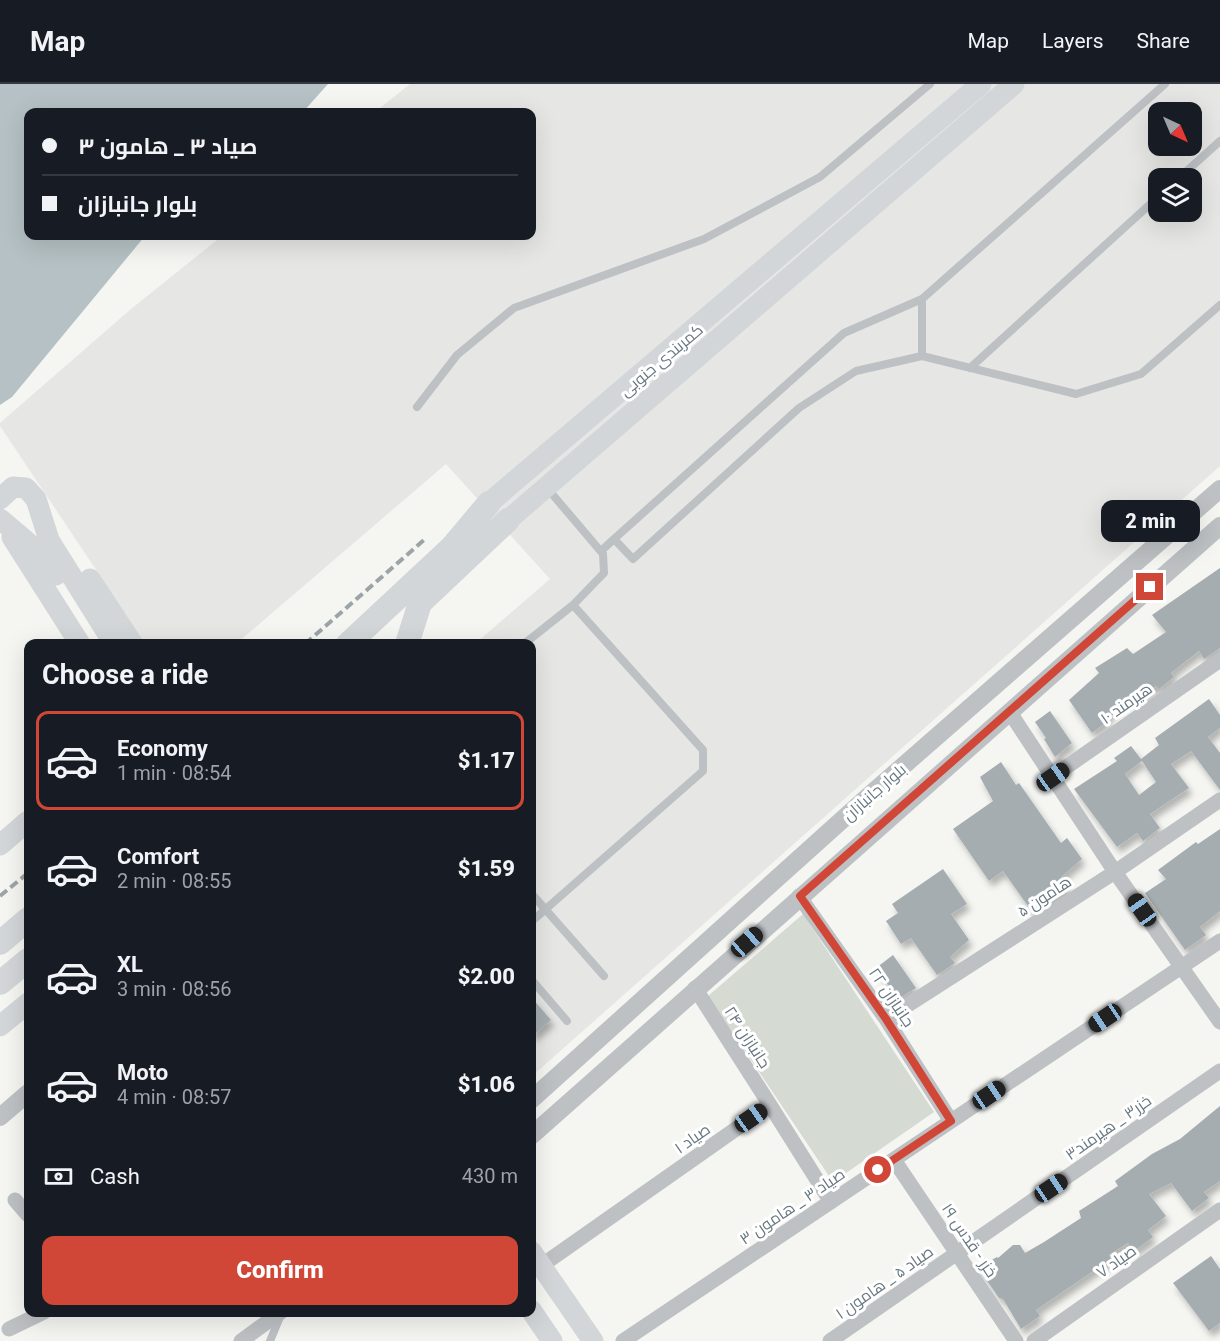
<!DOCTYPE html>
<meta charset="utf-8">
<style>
:root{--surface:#171b24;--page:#242831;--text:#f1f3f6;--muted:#9ea1a6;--line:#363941;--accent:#d04737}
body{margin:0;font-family:Roboto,Cairo,sans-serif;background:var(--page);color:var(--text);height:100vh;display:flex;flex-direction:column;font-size:22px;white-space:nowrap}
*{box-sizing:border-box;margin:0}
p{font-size:20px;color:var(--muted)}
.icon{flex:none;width:33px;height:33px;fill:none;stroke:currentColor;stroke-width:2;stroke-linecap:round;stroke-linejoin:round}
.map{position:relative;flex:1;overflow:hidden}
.panel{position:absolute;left:24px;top:555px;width:512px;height:678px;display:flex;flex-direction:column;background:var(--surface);border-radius:12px;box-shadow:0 6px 24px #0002}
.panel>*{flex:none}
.banner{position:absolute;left:24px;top:24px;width:512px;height:132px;border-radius:12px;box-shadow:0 6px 24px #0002;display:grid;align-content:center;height:132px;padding:0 18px;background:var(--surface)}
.needle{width:39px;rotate:136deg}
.fabs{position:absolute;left:1148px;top:18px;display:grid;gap:12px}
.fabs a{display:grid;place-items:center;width:54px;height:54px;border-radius:12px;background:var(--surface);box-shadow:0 6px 24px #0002;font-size:30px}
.end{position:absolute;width:27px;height:27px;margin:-14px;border:8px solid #d04737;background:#fff;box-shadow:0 0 0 3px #fff}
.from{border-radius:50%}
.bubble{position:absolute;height:42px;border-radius:12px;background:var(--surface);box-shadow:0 6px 24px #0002;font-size:20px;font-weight:800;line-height:42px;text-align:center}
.car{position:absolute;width:18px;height:36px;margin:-18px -9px;border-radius:8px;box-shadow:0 0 4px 2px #0007;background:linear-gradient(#222 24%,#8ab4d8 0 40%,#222 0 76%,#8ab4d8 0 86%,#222 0)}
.banner b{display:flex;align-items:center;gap:21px;height:57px;font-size:22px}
.banner b+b{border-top:2px solid var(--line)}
.banner i{width:15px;height:15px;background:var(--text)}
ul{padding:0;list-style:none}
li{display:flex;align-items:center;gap:18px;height:99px;margin:0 12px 9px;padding:0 6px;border:3px solid transparent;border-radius:12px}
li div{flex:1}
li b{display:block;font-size:22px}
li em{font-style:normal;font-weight:800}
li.current{border-color:var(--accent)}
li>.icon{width:54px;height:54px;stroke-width:1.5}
h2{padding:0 18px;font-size:27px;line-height:72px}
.pay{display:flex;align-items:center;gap:15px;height:66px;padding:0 18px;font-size:22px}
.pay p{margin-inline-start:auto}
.action{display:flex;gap:12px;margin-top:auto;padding:12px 18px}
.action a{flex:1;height:69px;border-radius:12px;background:var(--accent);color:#fff;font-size:24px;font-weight:800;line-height:69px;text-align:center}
header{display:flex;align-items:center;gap:36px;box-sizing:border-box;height:84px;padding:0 30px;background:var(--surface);border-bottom:2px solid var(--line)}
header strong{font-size:28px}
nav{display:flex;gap:33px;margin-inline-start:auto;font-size:21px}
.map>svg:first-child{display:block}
.built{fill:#e6e6e5;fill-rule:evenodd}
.green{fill:#d5dad2}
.water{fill:#b5c1c4}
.building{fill:#a5adb1;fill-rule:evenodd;filter:url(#shadow)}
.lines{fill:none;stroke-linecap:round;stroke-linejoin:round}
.service{stroke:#bdc1c4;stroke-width:8}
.minor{stroke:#bdc1c4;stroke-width:15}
.tertiary{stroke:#bdc1c4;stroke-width:18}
.secondary{stroke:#d2d6d9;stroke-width:21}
.trunk{stroke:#d2d6d9;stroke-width:24}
.rail{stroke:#9da4a8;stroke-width:4;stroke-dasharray:9 4.5;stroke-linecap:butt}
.route{stroke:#d04737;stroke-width:8}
.labels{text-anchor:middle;stroke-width:6;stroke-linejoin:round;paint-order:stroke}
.street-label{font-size:16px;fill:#677880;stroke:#fff}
</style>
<header>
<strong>Map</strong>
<nav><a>Map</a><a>Layers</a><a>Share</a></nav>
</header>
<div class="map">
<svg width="1220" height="1257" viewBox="0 0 1220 1257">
<defs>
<filter id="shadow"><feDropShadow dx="3.5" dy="6" stdDeviation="3" flood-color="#0004"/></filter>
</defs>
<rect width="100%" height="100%" fill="#f5f5f2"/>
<path class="built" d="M410,0H1220V382L531,993V560L476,559L550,495L446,380L237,559H145L0,342V339L131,225L222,152H531V28H375ZM1158,28H1191V62H1158ZM1158,94H1191V128H1158Z"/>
<path class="green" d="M803,830L934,1028L833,1098L708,912Z"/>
<path class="water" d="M0,0H328L303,28H28V152H145L12,313L0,321Z"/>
<path class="building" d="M1220,484V564L1204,575L1199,567L1171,589L1174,593L1159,605L1156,602L1141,614L1138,608L1115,625L1107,632L1109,636L1092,649L1069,616L1099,589L1095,584L1127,564L1133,570L1166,548L1152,531Z
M1209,615L1220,631V644L1208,653L1220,669V706L1191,667L1171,680L1189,704L1150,730L1160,744L1143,757L1137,749L1117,763L1074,705L1117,677L1114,674L1131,662L1141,675L1159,661L1155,654ZM1142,677L1156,698L1139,711L1125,690Z
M1050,627L1072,659L1055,673L1044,655L1046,654L1035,638Z
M1001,678L1016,701L1019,699L1061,759L1067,754L1082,775L1061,793L1069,806L1033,829L1003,787L989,797L953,745L993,717L980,693Z
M1220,745V827L1200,843L1206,851L1185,866L1145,809L1166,795L1158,786L1196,758L1198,760Z
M943,785L967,820L951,830L969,856L950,873L955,879L937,891L911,854L901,860L886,837L898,829L892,820Z
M893,871L916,904L898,915L876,884Z
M531,913L551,936L531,953Z
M1220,1022V1097L1204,1108L1209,1114L1192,1127L1171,1099L1149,1110L1166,1132L1148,1146L1153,1153L1133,1168L1128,1159L1109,1171L1111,1175L1036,1226L1040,1232L1021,1245L1003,1215L999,1214L976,1181L985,1174L988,1178L997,1173L998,1174L1013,1161H1020L1025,1169L1044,1158L1081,1134L1079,1127L1118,1102L1115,1097L1152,1070L1180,1055Z
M1211,1172L1220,1185V1239L1209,1247L1173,1199Z"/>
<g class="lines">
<path class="service" d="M1165,0L922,215V272L1076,310L1141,290L1220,221
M1179,94L1220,57
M922,272L856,287L799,324L633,475L614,455L844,249L922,215
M970,284L1158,113
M417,323L457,271L514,224L704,155L820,93L930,0
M601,467L614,455
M524,560L573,521L604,489L603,470L547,404
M531,809L604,892
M531,838L703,687V666L573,521
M531,895L567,937
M270,1257L280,1233"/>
<path class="minor" d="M1009,627L1115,788L1220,938
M1052,693L1220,576
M799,812L886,935L951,1037
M695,904L770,1021
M886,935L1115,788L1220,716
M894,1076L1016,1257
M15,1116L28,1131
M541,1182L770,1021L831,1118
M9,1245L44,1228
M241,1257L281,1228
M623,1257L1220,857
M830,1257L1220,987
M1034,1257L1220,1126"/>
<path class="tertiary" d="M531,1016L863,717L1220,405
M0,1033L28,1009
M531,1052L1220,442"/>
<path class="secondary" d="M0,415L13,403L26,404L36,415L49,456L114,560
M489,419L981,0
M0,435C22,454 39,465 56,491
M508,436L1014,0
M12,453L80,560
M90,495L133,560
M0,761L28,737
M0,942L28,919
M531,1167L593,1257
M531,1226L552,1257"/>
<path class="trunk" d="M348,560L452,463L489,419
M407,560L420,519L508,436
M0,859L28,835
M0,899L28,876"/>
<path class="rail" d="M305,560L424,456
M0,812L28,789"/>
</g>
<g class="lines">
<path class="route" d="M878,1086L951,1037L886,935L800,812L1150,503"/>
</g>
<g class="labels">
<g class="street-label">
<text transform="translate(661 276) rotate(-40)" y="6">کمربندی جنوبی</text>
<text transform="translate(1126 619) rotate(-35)" y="6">هیرمند ۱۰</text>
<text transform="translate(874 708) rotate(-41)" y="6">بلوار جانبازان</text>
<text transform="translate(1044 812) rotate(-33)" y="6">هامون ۵</text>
<text transform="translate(892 913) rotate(56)" y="6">جانبازان ۲۲</text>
<text transform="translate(748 953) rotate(57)" y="6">جانبازان ۲۴</text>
<text transform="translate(1108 1043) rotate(-35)" y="6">خزر۳ _ هیرمند۳</text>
<text transform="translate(692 1054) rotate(-35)" y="6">صیاد ۱</text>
<text transform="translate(792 1122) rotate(-34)" y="6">صیاد ۳ _ هامون ۳</text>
<text transform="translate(970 1156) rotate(56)" y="6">خزر - قدس ۱۹</text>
<text transform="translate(1116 1177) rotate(-35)" y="6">صیاد ۷</text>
<text transform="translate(884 1198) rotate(-35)" y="6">صیاد ۵ _ هامون ۱</text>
</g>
</g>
</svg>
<div class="fabs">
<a><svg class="needle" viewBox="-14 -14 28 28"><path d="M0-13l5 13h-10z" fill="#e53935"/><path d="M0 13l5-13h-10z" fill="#9ea1a6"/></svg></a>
<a><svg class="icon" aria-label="layers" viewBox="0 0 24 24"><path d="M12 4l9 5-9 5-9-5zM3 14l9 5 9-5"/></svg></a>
</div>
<i class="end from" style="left:878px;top:1086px"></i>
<i class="end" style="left:1150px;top:503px"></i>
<div class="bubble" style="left:1101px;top:416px;width:99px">2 min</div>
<i class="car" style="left:1053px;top:693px;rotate:55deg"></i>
<i class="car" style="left:1142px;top:826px;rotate:325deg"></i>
<i class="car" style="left:747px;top:858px;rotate:49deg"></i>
<i class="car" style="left:1105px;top:934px;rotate:236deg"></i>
<i class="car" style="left:989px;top:1011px;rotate:56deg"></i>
<i class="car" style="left:751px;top:1034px;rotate:55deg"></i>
<i class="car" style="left:1051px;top:1104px;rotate:56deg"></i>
<div class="banner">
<b><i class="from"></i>صیاد ۳ _ هامون ۳</b>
<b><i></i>بلوار جانبازان</b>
</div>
<section class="panel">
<h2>Choose a ride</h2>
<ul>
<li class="current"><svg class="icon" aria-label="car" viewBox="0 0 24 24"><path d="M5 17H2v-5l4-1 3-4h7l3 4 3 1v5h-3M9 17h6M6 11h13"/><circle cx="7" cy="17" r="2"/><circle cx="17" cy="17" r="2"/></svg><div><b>Economy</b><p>1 min · 08:54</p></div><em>$1.17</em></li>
<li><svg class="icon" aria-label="car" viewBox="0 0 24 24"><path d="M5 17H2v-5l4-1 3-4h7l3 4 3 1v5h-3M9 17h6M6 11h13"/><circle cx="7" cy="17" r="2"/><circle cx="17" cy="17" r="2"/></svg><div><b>Comfort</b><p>2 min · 08:55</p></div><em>$1.59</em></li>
<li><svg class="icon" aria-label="car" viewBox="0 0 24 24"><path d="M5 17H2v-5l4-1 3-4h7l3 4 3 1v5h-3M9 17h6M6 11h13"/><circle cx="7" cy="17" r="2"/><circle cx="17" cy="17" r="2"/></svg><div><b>XL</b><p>3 min · 08:56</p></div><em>$2.00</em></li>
<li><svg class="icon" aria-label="car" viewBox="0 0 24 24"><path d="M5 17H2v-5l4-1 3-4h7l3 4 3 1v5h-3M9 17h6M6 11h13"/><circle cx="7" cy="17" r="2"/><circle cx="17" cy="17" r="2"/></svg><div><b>Moto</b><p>4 min · 08:57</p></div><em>$1.06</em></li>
</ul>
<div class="pay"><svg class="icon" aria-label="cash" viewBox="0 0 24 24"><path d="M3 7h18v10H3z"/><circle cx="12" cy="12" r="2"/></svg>Cash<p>430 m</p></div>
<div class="action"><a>Confirm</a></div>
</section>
</div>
